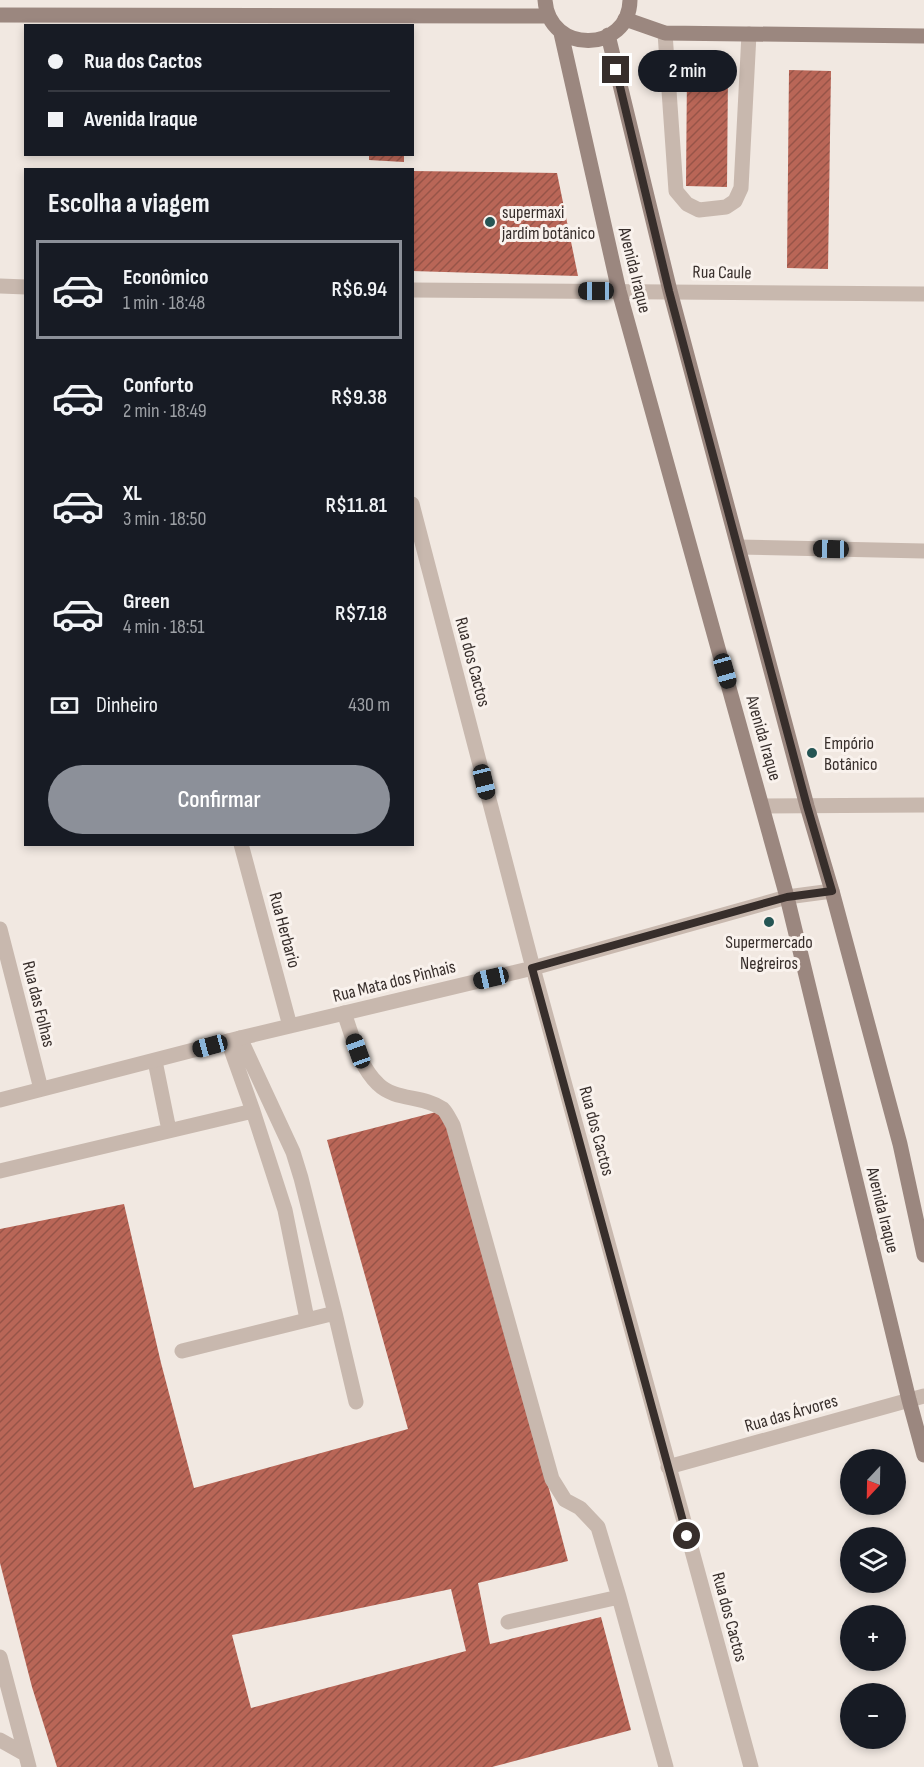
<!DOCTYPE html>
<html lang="pt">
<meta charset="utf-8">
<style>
:root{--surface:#171b24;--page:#242831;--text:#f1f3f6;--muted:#9ea1a6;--line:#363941;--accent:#8c9099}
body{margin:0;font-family:"Sofia Sans Condensed",sans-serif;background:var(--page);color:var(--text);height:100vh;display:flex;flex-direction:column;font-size:22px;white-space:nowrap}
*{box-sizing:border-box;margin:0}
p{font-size:20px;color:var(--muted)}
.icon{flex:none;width:33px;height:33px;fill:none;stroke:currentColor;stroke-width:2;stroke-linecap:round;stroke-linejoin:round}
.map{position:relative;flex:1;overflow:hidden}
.sheet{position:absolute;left:24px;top:168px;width:390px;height:678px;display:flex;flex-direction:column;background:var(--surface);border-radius:0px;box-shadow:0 3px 9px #0003}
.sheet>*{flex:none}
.top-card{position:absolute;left:24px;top:24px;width:390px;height:132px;border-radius:0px;box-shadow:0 3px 9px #0003;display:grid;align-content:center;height:132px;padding:0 24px;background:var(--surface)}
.needle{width:39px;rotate:202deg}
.tools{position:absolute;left:840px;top:1449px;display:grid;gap:12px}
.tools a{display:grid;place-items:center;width:66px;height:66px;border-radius:50%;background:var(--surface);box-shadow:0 3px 9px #0003;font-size:30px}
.end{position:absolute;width:27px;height:27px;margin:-14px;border:8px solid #372e2b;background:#fff;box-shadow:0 0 0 3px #fff}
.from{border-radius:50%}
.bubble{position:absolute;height:42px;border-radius:21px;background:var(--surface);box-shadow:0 3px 9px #0003;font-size:20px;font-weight:600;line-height:42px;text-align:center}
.car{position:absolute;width:18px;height:36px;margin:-18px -9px;border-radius:8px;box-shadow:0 0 4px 2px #0007;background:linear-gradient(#222 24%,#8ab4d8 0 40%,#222 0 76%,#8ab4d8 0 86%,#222 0)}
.top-card b{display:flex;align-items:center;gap:21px;height:57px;font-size:22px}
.top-card b+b{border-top:2px solid var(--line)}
.top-card i{width:15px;height:15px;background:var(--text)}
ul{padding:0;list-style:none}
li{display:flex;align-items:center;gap:18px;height:99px;margin:0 12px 9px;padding:0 12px;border:3px solid transparent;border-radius:0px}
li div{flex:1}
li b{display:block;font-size:22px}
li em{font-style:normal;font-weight:600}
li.current{border-color:var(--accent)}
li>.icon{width:54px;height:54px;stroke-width:1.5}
h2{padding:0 24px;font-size:27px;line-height:72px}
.pay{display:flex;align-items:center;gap:15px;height:66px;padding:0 24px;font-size:22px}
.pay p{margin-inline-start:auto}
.action{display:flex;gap:12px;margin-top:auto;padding:12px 24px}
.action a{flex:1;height:69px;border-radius:36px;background:var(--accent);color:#fff;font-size:24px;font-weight:600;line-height:69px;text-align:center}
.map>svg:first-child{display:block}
.building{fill:url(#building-hatch);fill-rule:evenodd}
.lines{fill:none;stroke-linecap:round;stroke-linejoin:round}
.lane{stroke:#c8b8ae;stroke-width:15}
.street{stroke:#c8b8ae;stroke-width:15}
.secondary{stroke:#9b877f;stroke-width:15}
.route{stroke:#372e2b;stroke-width:8}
.poi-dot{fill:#255554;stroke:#f9f2ed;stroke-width:2}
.labels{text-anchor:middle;stroke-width:6;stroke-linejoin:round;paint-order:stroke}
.poi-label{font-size:18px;fill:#372e2b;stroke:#f9f2ed;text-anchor:start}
.street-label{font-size:18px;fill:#372e2b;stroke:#f9f2ed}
</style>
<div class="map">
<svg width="924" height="1767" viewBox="0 0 924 1767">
<defs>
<pattern id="building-hatch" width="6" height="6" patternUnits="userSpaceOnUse" patternTransform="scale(1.5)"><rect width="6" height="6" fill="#b96657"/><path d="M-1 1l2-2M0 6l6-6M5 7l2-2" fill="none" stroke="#975448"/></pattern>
</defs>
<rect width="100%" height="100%" fill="#f1e8e1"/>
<path class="building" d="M789,70L831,71L828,269L787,268Z
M687,71H728L727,187L686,186Z
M369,154H404V162L369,160Z
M412,171L557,173L578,276L412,271Z
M444,1110L453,1125L568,1561L478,1583L490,1644L601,1617L631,1730L492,1767H57L32,1687L0,1563V1229L124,1204L161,1363L194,1488L408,1429L327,1140ZM451,1589L466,1651L251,1708L232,1635Z"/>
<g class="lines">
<path class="lane" d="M665,33L676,191L687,204L699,210L726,207L735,201L741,188L749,34
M344,1013C353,1037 359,1066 378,1084C395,1101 423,1095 443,1109C447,1113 450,1120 453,1125L552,1479L565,1500L580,1508L598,1527L619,1597
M240,1038L293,1152L301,1178L335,1313
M228,1041L253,1111L285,1210L307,1319
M155,1061L169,1130
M0,1171L253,1111
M182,1351L335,1313L356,1402
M508,1622L619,1597L666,1767
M0,1657L29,1767
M0,1740L25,1754"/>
<path class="street" d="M0,286L26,287
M412,290L924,294
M412,504L533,968L751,1767
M738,547L924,551
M763,806L924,805
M241,844L290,1026
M0,929L41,1089
M0,1100L240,1038L533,968L787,897L832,891
M668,1467L924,1396"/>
<path class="secondary" d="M545,0C549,55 629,53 630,0
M0,15L549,16
M625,19L665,33L924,36
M561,33L619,291L787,897L909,1400L924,1455
M608,35L670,291L807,806L832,891L900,1144L924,1255"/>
</g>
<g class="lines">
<path class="route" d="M616,70L669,291L807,806L832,891L787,897L532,968L687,1536"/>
</g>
<g class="poi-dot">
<circle cx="490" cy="222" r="6"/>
<circle cx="812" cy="753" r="6"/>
<circle cx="769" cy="922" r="6"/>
</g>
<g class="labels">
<g class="poi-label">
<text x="502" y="218">supermaxi<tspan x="502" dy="21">jardim botânico</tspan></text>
<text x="824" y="749">Empório<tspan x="824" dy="21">Botânico</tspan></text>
<text x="769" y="948" text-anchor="middle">Supermercado<tspan x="769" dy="21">Negreiros</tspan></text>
</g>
<g class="street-label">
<text transform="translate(635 270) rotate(76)" y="6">Avenida Iraque</text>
<text transform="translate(722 272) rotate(1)" y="6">Rua Caule</text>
<text transform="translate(473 662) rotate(75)" y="6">Rua dos Cactos</text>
<text transform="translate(764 738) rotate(74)" y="6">Avenida Iraque</text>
<text transform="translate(285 930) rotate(75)" y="6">Rua Herbario</text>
<text transform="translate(394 981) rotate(-14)" y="6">Rua Mata dos Pinhais</text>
<text transform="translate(39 1004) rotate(76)" y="6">Rua das Folhas</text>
<text transform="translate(597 1131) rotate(75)" y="6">Rua dos Cactos</text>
<text transform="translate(883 1210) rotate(76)" y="6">Avenida Iraque</text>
<text transform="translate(791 1413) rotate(-16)" y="6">Rua das Árvores</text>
<text transform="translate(730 1617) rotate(75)" y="6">Rua dos Cactos</text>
</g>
</g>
</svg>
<div class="tools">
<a><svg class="needle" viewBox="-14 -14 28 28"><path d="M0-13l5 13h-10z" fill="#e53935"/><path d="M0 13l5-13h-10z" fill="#9ea1a6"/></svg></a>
<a><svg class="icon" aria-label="layers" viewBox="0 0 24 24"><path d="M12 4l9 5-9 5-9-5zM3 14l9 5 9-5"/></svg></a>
<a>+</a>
<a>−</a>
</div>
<i class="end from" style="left:687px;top:1536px"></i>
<i class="end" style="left:616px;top:70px"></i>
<div class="bubble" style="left:638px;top:50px;width:99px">2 min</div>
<i class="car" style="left:596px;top:291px;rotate:270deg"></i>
<i class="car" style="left:831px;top:549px;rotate:271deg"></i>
<i class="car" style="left:725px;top:671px;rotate:164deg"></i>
<i class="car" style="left:484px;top:782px;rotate:166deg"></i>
<i class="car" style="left:491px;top:978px;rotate:257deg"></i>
<i class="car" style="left:210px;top:1046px;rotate:255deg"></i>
<i class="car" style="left:358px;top:1051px;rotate:340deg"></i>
<div class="top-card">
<b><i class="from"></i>Rua dos Cactos</b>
<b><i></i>Avenida Iraque</b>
</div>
<section class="sheet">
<h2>Escolha a viagem</h2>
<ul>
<li class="current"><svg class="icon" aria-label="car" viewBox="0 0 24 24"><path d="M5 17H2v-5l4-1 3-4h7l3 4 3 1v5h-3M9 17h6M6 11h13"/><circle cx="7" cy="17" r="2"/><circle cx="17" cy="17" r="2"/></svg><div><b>Econômico</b><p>1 min · 18:48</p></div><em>R$6.94</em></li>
<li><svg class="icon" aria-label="car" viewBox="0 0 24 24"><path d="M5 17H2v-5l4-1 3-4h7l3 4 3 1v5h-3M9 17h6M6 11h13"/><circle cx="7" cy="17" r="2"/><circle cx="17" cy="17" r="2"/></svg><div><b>Conforto</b><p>2 min · 18:49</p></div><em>R$9.38</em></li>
<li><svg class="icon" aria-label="car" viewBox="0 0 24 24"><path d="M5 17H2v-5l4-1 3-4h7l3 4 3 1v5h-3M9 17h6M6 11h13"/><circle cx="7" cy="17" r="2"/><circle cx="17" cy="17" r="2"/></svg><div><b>XL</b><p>3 min · 18:50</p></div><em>R$11.81</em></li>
<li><svg class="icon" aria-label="car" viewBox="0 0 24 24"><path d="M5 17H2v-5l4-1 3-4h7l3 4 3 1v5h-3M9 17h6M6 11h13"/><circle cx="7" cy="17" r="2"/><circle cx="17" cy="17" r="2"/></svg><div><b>Green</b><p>4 min · 18:51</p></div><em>R$7.18</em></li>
</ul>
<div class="pay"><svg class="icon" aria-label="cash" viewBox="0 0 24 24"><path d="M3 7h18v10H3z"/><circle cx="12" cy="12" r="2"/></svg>Dinheiro<p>430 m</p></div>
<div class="action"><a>Confirmar</a></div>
</section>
</div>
